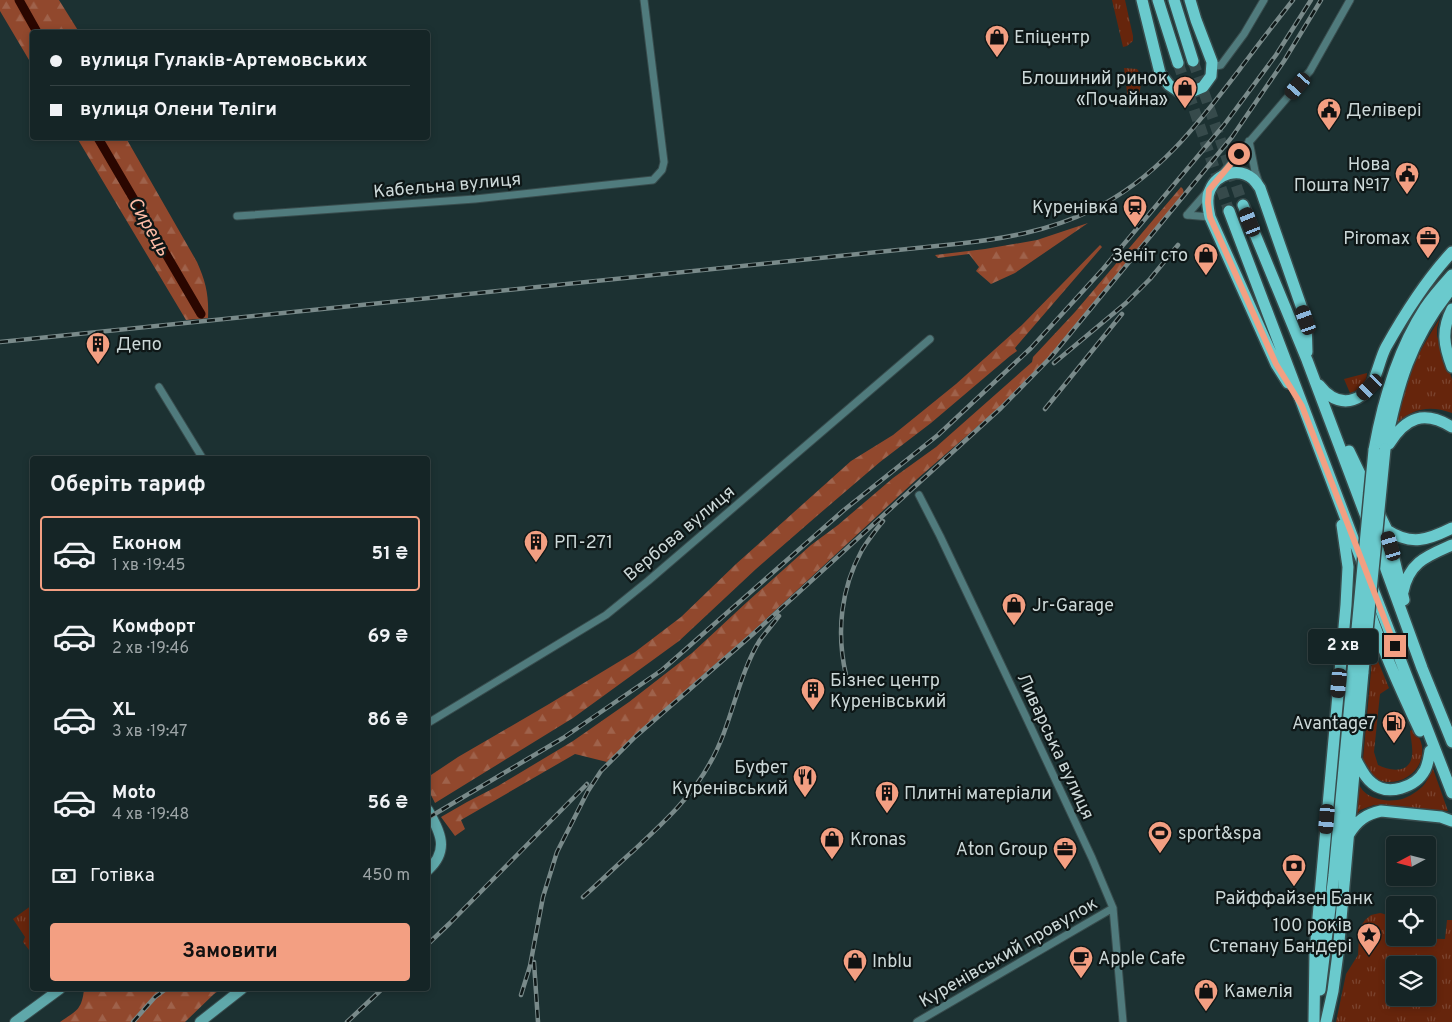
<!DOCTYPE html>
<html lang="uk">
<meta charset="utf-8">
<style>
:root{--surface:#152526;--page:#223132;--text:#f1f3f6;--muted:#9da5a7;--line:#344243;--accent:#f39f82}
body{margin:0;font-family:Overpass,sans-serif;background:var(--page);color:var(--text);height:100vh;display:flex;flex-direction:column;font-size:19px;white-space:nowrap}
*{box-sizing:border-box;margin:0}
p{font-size:16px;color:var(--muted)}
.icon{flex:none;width:28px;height:28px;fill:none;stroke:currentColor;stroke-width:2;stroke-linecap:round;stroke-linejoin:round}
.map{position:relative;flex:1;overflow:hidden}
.drawer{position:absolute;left:30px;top:456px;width:400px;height:535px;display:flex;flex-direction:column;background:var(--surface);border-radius:5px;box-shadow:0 2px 8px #0003,0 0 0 1px var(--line)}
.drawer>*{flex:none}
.guide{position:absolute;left:30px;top:30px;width:400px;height:110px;border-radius:5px;box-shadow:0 2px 8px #0003,0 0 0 1px var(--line);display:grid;align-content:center;height:110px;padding:0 20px;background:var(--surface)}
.needle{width:32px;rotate:263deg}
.controls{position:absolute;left:1386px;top:836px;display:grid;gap:10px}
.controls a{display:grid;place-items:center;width:50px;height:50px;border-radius:5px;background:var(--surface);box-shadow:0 2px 8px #0003,0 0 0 1px var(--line);font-size:25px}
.end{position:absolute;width:22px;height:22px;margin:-11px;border:6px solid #f39f82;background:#111;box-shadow:0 0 0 2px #111}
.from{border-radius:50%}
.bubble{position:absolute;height:35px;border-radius:5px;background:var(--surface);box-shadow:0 2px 8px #0003,0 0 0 1px var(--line);font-size:16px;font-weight:700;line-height:35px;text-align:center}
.car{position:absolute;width:15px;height:30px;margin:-15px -8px;border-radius:6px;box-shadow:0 0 4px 1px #0007;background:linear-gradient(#222 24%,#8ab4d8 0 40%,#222 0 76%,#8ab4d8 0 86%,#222 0)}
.guide b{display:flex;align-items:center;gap:18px;height:48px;font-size:19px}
.guide b+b{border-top:1px solid var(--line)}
.guide i{width:12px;height:12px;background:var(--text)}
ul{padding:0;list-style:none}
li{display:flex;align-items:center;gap:15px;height:75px;margin:0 10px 8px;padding:0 10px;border:2px solid transparent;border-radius:5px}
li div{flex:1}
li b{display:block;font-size:19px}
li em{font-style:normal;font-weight:700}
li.selected{border-color:var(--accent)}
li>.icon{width:45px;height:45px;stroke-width:1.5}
h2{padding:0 20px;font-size:22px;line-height:60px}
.pay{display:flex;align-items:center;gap:12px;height:55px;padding:0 20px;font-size:19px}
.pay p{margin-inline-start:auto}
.button{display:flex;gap:10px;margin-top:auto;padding:10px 20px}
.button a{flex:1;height:58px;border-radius:5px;background:var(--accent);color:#111;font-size:20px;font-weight:700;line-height:58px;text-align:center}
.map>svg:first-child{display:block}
.grass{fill:url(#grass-tufts);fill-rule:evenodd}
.forest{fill:url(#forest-firs)}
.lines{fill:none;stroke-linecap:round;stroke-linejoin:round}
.canal{stroke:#2a0600;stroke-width:9}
.primary-tunnel{stroke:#364a4b;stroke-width:11;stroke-dasharray:11 5.5;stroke-linecap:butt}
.minor-casing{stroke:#384c4d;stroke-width:9}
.secondary-casing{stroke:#384c4d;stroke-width:12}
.primary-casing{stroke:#384c4d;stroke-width:14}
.minor{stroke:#507b7d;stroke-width:7}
.secondary{stroke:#5fa8aa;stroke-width:10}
.primary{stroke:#6acacd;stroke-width:11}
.rail-casing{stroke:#798a8a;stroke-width:4.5}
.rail{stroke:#0e1717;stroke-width:2.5;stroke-dasharray:8;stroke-linecap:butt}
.primary-bridge-casing{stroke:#384c4d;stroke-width:14;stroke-linecap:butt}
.primary-bridge{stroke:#6acacd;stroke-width:11}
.route{stroke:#f39f82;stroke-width:6}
.labels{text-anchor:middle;stroke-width:4.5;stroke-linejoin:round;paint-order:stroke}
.poi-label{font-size:18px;fill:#ccd8d8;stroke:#0e1717;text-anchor:start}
.street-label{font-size:18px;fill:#ccd8d8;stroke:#0e1717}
.water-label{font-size:19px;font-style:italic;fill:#febca6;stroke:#0e1717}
</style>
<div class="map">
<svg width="1452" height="1022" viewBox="0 0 1452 1022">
<defs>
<pattern id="grass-tufts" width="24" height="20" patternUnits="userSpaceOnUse" patternTransform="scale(1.25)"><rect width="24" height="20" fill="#66250c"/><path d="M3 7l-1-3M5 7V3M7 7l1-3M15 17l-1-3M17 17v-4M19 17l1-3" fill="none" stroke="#7b442f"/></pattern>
<pattern id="forest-firs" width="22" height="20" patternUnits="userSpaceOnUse" patternTransform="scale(1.25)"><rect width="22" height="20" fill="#91482d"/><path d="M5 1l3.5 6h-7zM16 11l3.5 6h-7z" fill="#9f624b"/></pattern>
</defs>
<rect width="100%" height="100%" fill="#1c3132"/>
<path class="grass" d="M1112,0H1125L1133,36V41L1127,46L1123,47Z
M1124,68L1137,69C1146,80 1139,100 1129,108Z
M1440,318L1437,328V336L1452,379V413C1430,405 1413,408 1396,424C1399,386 1420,350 1440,318Z
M1367,373C1367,383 1360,390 1350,393L1344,379Z
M1373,649L1389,688L1380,694L1374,752L1378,765C1388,770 1406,774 1411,760C1414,752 1411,740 1410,731L1414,728C1417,734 1421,740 1422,746C1427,785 1368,797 1363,759Z
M1432,766L1448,811L1374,805L1360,810L1356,816L1359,784C1364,798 1384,802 1397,800C1406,799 1415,793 1422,787C1428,781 1430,774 1432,766Z
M32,905V954L23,942L25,937L13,919Z
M1380,913C1397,917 1395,922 1395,938L1445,939L1447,920H1452V1022H1336L1346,974L1358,955L1359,936L1361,926L1365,920L1371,915ZM1395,965H1428V998H1395Z"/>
<path class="forest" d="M0,0H59L79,32H32V65L0,11Z
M77,138H126L197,262C206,282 209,296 208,318L186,320Z
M1181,187L1183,189L1184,194L1072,330L1036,373L1016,393L916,480L751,633L695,682L607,762L575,754L461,820L465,829L455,836L441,817L467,802L498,786L573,741L629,702L692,653L747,602L811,545L838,525L893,478L936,447L1032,362L1033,357L1075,312Z
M1088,223L1015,273L991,284L976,271L979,267L969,254L938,258L935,255L985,249L1037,240Z
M1100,245L1102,247L1015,348L1017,351L1010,356L931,423L880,462L818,515L756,569L679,641L573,718L435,803L428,789V777L458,757L549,704L635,652L681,617L736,564L851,461L893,435L956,384L1022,325Z
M84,989H221L214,994L185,1022H60C76,1011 82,1010 84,989Z"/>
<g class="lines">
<path class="canal" d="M19,0L37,32
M98,138L201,314"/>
<path class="primary-tunnel" d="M1193,61L1243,205
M1178,63L1229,211"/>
<defs>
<path id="minor" d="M1212,62L1216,66L1221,65L1244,34L1264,0
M1249,141L1255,171L1259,183
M1220,176L1310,71L1350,0
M1187,215L1207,192
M1187,215L1210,217
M237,216L475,199L653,180L662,170L664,162L644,0
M159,387L203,459
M919,495L940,536L1027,719L1092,858L1113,908L1123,1022
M428,723L606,615L648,581L930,339
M917,1022L1113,908"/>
<path id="secondary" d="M428,810C440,832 450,850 428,870
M15,1022L60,989
M200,1022L242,989"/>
<path id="primary" d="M1142,0L1160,73L1169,85L1178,91L1191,92L1203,87L1211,76L1212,62L1196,20L1190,0
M1158,0L1178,63
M1174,0L1193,61
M1243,205L1307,360L1368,522
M1229,211L1364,567
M1452,309C1441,330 1444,346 1452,367
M1288,383L1276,364L1210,217C1208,208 1206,198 1210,190C1217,173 1239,167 1253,179C1255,181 1258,185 1260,188L1306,320L1307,352
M1319,385C1330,399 1345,407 1362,395C1377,384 1378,362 1386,347C1405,313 1426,280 1452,252
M1389,444C1406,417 1424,410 1452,427
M1385,449C1397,386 1410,339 1452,288
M1374,450C1383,400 1397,351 1425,308C1433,296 1443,285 1452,275
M1349,451L1387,530L1404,600
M1387,530C1411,546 1428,540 1452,528
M1375,539L1422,668L1452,742
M1371,584L1452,793
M1403,592C1409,562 1427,556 1452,545
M1369,610C1383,651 1401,691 1420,731
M1355,758C1360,767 1364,777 1372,783C1388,797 1416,787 1425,770C1428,764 1429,757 1430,751
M1349,834C1357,821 1366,814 1381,811L1441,817L1452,821
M1320,990L1334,875L1353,671
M1314,1022L1315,951L1346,605L1348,567L1342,525
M1326,1022L1333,991L1338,953L1363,672"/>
</defs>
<use href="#minor" class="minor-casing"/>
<use href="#secondary" class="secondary-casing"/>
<use href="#primary" class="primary-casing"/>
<use href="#minor" class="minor"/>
<use href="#secondary" class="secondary"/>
<use href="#primary" class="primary"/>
<defs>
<path id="rail" d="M0,342L956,244C1003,239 1049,231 1092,210C1161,177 1204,116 1249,57C1263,38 1278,19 1293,0
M1054,363L1126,303L1150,279L1178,245
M1045,409L1122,314
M846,675C836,632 841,588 862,550C868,540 876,530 883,521
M428,818L563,738L662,670L844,510L938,435L1031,348L1103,269L1224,125L1276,55L1311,0
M583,897C600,882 616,866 633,851C662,824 691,798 710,763C732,725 737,677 760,640C766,632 773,624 779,616
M428,944L450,923L587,784
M534,962L538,1022
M521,995L530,966L543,897L557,852L588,791L601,771L635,737L753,634L1001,408L1051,357L1232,137L1284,61L1321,0
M133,1022L155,997L166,989
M347,1022L382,989"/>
</defs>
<use href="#rail" class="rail-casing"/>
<use href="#rail" class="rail"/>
<defs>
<path id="primary-bridge" d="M1353,671L1374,450
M1363,672L1385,449"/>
</defs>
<use href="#primary-bridge" class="primary-bridge-casing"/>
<use href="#primary-bridge" class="primary-bridge"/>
</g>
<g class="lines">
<path class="route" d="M1239,154L1209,190L1208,203L1210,217L1276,364L1302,406L1395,646"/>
</g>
<defs>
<symbol id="shop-pin" viewBox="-11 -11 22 30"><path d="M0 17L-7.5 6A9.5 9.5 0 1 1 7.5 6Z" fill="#f39f82" stroke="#0e1717"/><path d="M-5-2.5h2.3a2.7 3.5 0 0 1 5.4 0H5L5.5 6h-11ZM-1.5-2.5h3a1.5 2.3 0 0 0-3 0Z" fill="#111"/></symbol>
<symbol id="civic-pin" viewBox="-11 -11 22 30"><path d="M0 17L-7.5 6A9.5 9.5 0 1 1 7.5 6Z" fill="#f39f82" stroke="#0e1717"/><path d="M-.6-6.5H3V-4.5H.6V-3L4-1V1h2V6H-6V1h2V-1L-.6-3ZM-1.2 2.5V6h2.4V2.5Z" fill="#111"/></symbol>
<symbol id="station-pin" viewBox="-11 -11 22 30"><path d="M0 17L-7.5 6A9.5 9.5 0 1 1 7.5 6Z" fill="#f39f82" stroke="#0e1717"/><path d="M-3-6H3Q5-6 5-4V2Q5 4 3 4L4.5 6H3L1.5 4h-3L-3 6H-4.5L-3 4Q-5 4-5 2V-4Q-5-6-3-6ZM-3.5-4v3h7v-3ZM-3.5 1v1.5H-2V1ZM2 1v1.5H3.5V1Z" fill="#111"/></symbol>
<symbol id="office-pin" viewBox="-11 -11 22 30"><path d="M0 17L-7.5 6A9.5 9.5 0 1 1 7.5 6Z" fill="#f39f82" stroke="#0e1717"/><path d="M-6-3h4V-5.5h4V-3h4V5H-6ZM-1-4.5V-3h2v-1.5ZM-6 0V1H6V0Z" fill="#111"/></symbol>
<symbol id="building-pin" viewBox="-11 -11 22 30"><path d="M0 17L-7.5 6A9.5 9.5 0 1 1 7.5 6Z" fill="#f39f82" stroke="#0e1717"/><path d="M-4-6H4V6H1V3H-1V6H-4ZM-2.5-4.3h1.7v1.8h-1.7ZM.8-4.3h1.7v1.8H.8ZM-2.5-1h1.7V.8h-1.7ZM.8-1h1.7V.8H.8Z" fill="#111"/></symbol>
<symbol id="fuel-pin" viewBox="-11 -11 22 30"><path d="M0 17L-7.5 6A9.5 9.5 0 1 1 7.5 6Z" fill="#f39f82" stroke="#0e1717"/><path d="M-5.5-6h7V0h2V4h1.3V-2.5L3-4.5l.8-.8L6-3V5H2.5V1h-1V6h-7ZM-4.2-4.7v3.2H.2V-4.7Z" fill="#111"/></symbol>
<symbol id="restaurant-pin" viewBox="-11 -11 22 30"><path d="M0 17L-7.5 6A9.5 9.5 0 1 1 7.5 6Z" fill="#f39f82" stroke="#0e1717"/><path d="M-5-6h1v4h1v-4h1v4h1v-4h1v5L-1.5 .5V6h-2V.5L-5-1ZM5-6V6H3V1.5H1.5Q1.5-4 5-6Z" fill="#111"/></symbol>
<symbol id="stadium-pin" viewBox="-11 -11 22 30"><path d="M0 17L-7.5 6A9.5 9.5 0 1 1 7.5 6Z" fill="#f39f82" stroke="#0e1717"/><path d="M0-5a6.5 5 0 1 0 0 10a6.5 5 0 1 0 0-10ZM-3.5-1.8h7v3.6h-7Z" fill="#111"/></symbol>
<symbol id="bank-pin" viewBox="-11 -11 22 30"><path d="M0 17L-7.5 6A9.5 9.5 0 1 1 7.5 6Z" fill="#f39f82" stroke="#0e1717"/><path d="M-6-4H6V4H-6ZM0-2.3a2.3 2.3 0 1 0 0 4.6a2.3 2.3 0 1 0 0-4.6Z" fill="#111"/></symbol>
<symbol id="sight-pin" viewBox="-11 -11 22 30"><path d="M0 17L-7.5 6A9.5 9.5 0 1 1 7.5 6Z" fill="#f39f82" stroke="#0e1717"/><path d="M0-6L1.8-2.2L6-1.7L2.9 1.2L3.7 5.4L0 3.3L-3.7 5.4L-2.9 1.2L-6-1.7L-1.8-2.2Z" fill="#111"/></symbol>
<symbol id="cafe-pin" viewBox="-11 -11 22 30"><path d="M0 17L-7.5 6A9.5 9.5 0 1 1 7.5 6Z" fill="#f39f82" stroke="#0e1717"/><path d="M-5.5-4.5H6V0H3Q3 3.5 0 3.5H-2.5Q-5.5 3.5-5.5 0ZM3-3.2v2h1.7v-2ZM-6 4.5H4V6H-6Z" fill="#111"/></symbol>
</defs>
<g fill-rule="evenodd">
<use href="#shop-pin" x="983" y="23" width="28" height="38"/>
<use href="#shop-pin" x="1171" y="74" width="28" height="38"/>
<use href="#civic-pin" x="1315" y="96" width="28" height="38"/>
<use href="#civic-pin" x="1393" y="160" width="28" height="38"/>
<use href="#station-pin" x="1121" y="193" width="28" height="38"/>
<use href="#office-pin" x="1414" y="224" width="28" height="38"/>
<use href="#shop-pin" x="1192" y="241" width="28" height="38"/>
<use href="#building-pin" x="84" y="330" width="28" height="38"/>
<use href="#building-pin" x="522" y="528" width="28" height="38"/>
<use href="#shop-pin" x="1000" y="591" width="28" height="38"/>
<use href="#building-pin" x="799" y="676" width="28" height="38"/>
<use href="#fuel-pin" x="1380" y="709" width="28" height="38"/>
<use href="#restaurant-pin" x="791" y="763" width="28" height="38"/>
<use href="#building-pin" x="873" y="779" width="28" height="38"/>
<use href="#stadium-pin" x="1146" y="819" width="28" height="38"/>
<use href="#shop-pin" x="818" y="825" width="28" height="38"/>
<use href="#office-pin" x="1051" y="835" width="28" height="38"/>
<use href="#bank-pin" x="1280" y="852" width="28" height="38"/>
<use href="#sight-pin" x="1355" y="921" width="28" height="38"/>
<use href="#cafe-pin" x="1067" y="944" width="28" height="38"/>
<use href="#shop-pin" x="841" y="947" width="28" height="38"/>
<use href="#shop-pin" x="1192" y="977" width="28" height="38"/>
</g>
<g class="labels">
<g class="poi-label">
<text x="1014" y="43">Епіцентр</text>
<text x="1168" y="84" text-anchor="end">Блошиний ринок<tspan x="1168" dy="21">«Почайна»</tspan></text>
<text x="1346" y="116">Делівері</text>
<text x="1390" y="170" text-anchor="end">Нова<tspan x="1390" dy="21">Пошта №17</tspan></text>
<text x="1118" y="213" text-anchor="end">Куренівка</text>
<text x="1410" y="244" text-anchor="end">Piromax</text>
<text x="1188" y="261" text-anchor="end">Зеніт сто</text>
<text x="116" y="350">Депо</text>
<text x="554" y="548">РП-271</text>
<text x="1032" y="611">Jr-Garage</text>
<text x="830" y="686">Бізнес центр<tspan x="830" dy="21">Куренівський</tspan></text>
<text x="1376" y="729" text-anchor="end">Avantage7</text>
<text x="788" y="773" text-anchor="end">Буфет<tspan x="788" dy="21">Куренівський</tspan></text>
<text x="904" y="799">Плитні матеріали</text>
<text x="1178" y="839">sport&amp;spa</text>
<text x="850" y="845">Kronas</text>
<text x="1048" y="855" text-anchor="end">Aton Group</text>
<text x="1294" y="904" text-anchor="middle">Райффайзен Банк</text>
<text x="1352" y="931" text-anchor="end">100 років<tspan x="1352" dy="21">Степану Бандері</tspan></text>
<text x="1098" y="964">Apple Cafe</text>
<text x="872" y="967">Inblu</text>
<text x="1224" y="997">Камелія</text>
</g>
<g class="street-label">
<text transform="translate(447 185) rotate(-5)" y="6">Кабельна вулиця</text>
<text transform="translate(679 533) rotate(-40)" y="6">Вербова вулиця</text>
<text transform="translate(1056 746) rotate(65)" y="6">Ливарська вулиця</text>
<text transform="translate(1008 952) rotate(-30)" y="6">Куренівський провулок</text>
</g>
<g class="water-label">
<text transform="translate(150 226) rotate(60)" y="7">Сирець</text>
</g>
</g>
</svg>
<div class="controls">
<a><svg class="needle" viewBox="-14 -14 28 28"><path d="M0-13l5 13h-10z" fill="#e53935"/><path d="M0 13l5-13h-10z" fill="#9da5a7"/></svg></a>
<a><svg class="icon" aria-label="locate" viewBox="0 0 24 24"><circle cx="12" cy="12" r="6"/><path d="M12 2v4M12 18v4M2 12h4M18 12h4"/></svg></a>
<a><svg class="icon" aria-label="layers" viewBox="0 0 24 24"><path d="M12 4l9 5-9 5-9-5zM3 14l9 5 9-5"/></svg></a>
</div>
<i class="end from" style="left:1239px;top:154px"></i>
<i class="end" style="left:1395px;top:646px"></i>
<div class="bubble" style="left:1308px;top:629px;width:70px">2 хв</div>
<i class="car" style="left:1298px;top:86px;rotate:221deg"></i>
<i class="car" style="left:1250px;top:222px;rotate:338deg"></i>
<i class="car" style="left:1306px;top:320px;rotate:341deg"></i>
<i class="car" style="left:1370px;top:387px;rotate:225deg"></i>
<i class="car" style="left:1391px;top:546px;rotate:343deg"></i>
<i class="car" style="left:1339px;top:683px;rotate:185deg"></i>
<i class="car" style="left:1327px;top:819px;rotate:185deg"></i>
<div class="guide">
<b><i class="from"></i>вулиця Гулаків-Артемовських</b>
<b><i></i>вулиця Олени Теліги</b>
</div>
<section class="drawer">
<h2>Оберіть тариф</h2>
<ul>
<li class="selected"><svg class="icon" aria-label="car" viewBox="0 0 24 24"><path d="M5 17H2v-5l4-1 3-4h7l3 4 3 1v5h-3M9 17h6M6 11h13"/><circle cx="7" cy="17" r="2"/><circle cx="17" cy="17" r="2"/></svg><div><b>Економ</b><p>1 хв · 19:45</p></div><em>51 ₴</em></li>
<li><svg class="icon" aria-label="car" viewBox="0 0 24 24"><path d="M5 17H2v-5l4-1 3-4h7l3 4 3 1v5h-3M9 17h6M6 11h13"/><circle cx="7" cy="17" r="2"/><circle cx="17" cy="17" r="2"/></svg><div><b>Комфорт</b><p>2 хв · 19:46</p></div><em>69 ₴</em></li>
<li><svg class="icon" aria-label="car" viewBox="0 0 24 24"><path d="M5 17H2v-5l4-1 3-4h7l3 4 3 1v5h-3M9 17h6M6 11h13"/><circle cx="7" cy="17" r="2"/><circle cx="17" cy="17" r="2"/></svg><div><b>XL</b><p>3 хв · 19:47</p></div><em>86 ₴</em></li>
<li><svg class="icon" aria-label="car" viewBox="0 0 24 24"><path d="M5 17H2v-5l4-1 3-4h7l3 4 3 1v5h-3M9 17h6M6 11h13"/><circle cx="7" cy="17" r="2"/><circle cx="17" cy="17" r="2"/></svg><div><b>Moto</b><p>4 хв · 19:48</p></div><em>56 ₴</em></li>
</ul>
<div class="pay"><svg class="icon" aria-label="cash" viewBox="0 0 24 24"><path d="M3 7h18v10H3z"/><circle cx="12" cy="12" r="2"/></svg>Готівка<p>450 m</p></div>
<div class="button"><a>Замовити</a></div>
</section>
</div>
